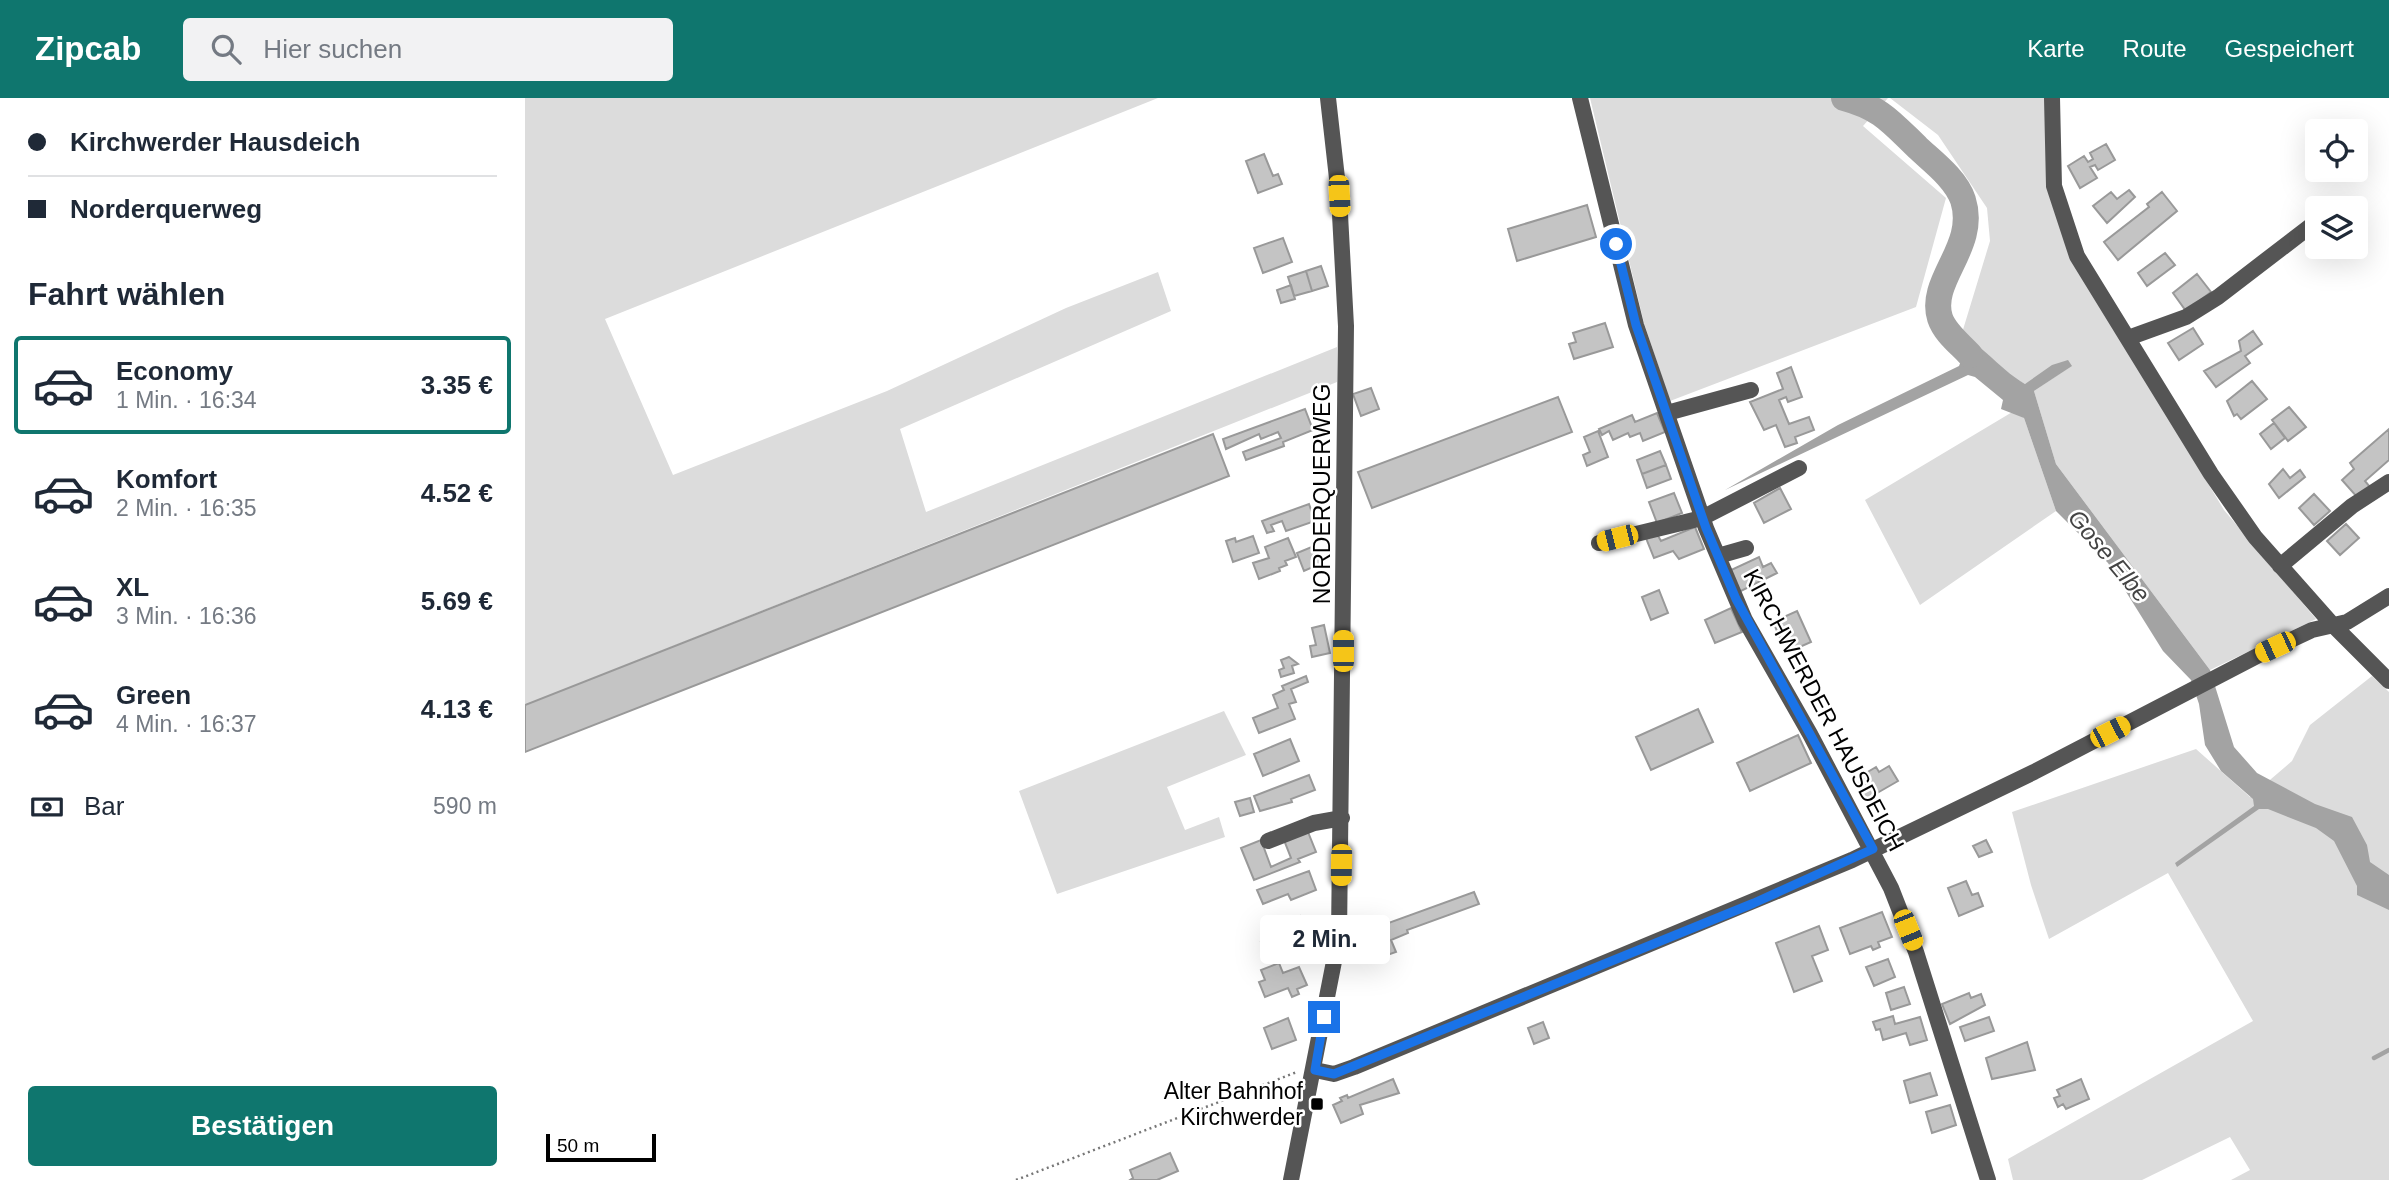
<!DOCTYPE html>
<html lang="de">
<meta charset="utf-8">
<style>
:root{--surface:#fff;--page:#f2f2f3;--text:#1f2937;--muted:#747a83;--line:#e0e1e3;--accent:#0f766e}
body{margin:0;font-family:Helvetica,sans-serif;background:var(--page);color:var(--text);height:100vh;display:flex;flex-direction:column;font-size:26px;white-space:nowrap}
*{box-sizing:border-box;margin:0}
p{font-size:23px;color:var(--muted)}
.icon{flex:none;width:38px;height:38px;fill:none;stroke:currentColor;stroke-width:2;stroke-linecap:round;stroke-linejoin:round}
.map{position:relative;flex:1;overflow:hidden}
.side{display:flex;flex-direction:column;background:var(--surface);width:525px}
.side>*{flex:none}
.hud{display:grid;align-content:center;height:154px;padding:0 28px;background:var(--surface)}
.controls{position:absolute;left:1780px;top:21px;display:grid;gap:14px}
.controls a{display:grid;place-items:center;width:63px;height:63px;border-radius:7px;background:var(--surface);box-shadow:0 7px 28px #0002;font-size:35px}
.scale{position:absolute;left:21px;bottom:18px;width:110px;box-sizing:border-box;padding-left:7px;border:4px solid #000;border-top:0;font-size:19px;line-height:24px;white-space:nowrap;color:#000;-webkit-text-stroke:5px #fff;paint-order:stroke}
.end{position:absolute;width:32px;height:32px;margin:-16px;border:9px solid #1a73e8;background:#fff;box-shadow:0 0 0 4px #fff}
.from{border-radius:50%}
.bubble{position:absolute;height:49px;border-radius:7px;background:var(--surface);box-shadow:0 7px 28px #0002;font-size:23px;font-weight:600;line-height:49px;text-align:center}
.car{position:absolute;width:21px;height:42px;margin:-21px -10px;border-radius:9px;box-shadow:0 0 5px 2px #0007;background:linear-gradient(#f5c518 24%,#345 0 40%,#f5c518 0 76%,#345 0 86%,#f5c518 0)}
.hud b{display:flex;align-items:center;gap:24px;height:66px;font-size:26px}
.hud b+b{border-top:2px solid var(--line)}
.hud i{width:18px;height:18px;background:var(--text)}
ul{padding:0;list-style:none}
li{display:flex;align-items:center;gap:21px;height:98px;margin:0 14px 10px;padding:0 14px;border:4px solid transparent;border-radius:7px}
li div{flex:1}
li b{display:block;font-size:26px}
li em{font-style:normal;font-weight:600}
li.selected{border-color:var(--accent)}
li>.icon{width:63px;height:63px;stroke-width:1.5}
h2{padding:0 28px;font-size:32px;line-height:84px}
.pay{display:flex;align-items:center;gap:18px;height:77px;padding:0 28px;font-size:26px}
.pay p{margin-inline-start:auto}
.button{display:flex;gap:14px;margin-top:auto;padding:14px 28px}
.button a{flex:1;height:80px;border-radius:7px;background:var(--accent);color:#fff;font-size:28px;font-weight:600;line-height:80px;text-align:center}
header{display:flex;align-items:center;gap:42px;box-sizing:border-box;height:98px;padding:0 35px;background:var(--accent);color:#fff}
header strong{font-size:33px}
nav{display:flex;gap:38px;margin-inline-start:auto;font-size:24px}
.search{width:490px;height:63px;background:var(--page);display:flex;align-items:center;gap:18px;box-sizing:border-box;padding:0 24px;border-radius:7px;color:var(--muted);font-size:26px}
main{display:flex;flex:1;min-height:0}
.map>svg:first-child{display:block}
.green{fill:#dcdcdc}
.water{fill:#a3a3a3}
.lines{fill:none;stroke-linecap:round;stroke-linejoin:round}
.stream{stroke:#a3a3a3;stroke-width:4.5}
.river{stroke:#a3a3a3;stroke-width:26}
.building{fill:#c4c4c4;stroke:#999;stroke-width:2}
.path{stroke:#777;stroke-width:2.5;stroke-dasharray:2 3.5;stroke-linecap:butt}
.minor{stroke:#555;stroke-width:16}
.route{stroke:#1a73e8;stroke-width:9}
.poi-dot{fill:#000;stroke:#fff;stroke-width:2.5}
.labels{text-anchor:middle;stroke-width:5;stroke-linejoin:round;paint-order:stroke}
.street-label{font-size:23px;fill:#000;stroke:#fff}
.poi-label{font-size:23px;fill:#000;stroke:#fff;text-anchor:end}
.water-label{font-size:24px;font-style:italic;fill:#444;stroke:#fff}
</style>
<header>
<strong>Zipcab</strong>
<div class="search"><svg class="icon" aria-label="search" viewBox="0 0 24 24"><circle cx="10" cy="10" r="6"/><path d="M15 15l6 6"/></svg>Hier suchen</div>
<nav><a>Karte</a><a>Route</a><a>Gespeichert</a></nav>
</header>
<main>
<section class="side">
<div class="hud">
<b><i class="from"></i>Kirchwerder Hausdeich</b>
<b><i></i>Norderquerweg</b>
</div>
<h2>Fahrt wählen</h2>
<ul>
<li class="selected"><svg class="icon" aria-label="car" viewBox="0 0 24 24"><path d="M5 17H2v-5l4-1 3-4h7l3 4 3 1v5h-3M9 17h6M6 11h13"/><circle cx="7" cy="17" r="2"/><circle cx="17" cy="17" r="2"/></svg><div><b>Economy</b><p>1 Min. · 16:34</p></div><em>3.35 €</em></li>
<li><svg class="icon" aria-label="car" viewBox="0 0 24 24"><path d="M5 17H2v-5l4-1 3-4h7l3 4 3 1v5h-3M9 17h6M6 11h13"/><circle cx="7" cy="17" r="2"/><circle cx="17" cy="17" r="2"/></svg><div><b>Komfort</b><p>2 Min. · 16:35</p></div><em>4.52 €</em></li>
<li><svg class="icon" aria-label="car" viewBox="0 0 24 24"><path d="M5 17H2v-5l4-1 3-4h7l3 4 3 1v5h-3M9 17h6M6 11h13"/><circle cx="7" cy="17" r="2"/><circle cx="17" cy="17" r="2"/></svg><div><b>XL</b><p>3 Min. · 16:36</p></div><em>5.69 €</em></li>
<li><svg class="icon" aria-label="car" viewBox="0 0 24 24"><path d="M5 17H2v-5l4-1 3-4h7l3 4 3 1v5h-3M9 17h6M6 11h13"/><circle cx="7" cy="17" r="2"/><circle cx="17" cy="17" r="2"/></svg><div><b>Green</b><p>4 Min. · 16:37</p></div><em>4.13 €</em></li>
</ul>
<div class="pay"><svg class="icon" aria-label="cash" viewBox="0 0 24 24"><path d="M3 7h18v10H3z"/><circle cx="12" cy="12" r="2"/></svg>Bar<p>590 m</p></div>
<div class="button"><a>Bestätigen</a></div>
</section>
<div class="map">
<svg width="1864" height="1082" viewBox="0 0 1864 1082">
<rect width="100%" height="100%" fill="#fff"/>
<path class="green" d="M0,0H633L80,221L148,377L362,293L541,210L633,174L646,213L375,331L401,414L812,249V284L0,607Z
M1065,0H1363L1338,28L1421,100L1391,209L1145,303L1119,225Z
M1365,0H1524L1545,157L1699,412L1791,521L1685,572L1531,366L1509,293L1546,268L1500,286L1487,279L1437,235L1465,143L1462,110L1413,37Z
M1489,313L1499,320L1531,413L1395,507L1340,402Z
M1847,578L1864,594V1082H1706L1725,1072L1705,1039L1617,1082H1488L1483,1061L1728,923L1643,775L1524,841L1506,787L1487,714L1671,651L1725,699L1767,663L1785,627Z
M699,613L721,657L642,689L660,732L694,719L700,739L532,796L494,693Z"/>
<path class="water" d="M1421,231C1453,239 1472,270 1500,286L1527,267L1543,262L1547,268L1509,293L1531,366L1685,572L1709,649L1732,675L1790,706L1827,719L1842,747L1845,764L1864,777V812L1832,797V788L1809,743L1791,730L1743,711H1734L1652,769L1650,765L1729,708L1728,701L1696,673L1680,647L1674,606L1666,582L1638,553L1583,465L1531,413L1499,320L1476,311L1478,302L1450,279L1443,277L1200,392L1313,327L1434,268L1436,263Z"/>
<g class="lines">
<path class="stream" d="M1849,960L1864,952"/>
<path class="river" d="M1319,0C1356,10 1366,24 1393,50C1408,64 1431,81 1438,102C1453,149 1403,182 1415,220C1420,235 1435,246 1445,257"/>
</g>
<path class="building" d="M1581,46L1590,62L1573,72L1570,67L1565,69L1572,80L1555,90L1543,68L1559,58L1563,64L1568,61L1565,55Z
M739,56L748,78L753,76L757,86L733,95L721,63Z
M1604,92L1610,99L1582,125L1568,108L1586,94L1592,101Z
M1637,94L1652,113L1593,162L1579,144L1624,109L1622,106Z
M1062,107L1071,139L992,163L983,131Z
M758,140L767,164L738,175L729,150Z
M1640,155L1650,167L1622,188L1613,175Z
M796,168L803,188L787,193L781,173Z
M781,173L787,193L769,198L763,179Z
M1672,176L1686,194L1661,213L1648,195Z
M766,187L770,201L756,205L752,192Z
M1080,225L1088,249L1049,261L1044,246L1051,244L1048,235Z
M1668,230L1678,246L1654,262L1643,245Z
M1728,233L1737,246L1720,258L1725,265L1691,289L1679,273L1716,253L1714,243Z
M1266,269L1277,299L1263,304L1261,299L1254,302L1264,326L1284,319L1289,332L1270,339L1272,345L1260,349L1251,327L1239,332L1225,304L1258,291L1252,275Z
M1727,283L1742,301L1716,321L1712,316L1709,318L1702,303Z
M846,290L854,311L836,318L828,296Z
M1033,299L1047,334L847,410L833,374Z
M1764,309L1781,329L1763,343L1747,322Z
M780,311L788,332L758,344L759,348L721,362L718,354L756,340L753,334L736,341L734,336L701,351L698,341Z
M1132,315L1140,334L1118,343L1115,335L1105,339L1103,335L1088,342L1084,333L1077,337L1074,331L1107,317L1110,324Z
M1749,325L1760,340L1746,351L1735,336Z
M1864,331V362L1840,383L1845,389L1832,399L1817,382L1829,371L1825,365Z
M1073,333L1083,359L1062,368L1058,357L1065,354L1059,339Z
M688,336L704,378L0,654V607Z
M1135,353L1141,367L1117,376L1112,362Z
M1141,367L1146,381L1122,390L1117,376Z
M1758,371L1765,380L1775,372L1780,379L1754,400L1744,386Z
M1255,390L1266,411L1239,425L1229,405Z
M1149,395L1157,415L1132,425L1124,404Z
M1789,396L1805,413L1789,427L1774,410Z
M784,406L790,423L761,433L757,423L746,427L749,433L742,435L737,423Z
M1821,426L1834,440L1815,457L1802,443Z
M1170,429L1179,451L1154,461L1148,453L1129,460L1121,440L1132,436L1136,443Z
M728,438L734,455L708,464L701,443L710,440L711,444Z
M763,440L771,459L760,463L762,467L754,470L755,473L734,481L728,465L744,460L740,449Z
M789,448L797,465L779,473L772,455Z
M1234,459L1238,469L1246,465L1252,475L1214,494L1204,473Z
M1134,492L1143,515L1126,522L1117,499Z
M1206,510L1217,534L1190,545L1180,522Z
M1272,513L1286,544L1268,552L1262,539L1256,542L1248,524Z
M799,527L805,555L787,559L785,548L791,547L787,530Z
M764,559L773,566L767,568L769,575L756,579L754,572L759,570L756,562Z
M781,578L783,584L766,591L771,604L764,606L770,621L734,635L728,620L753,610L748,597L759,592L757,588Z
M1173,611L1188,644L1126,672L1111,639Z
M1273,637L1286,665L1225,693L1212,665Z
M765,641L774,663L738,678L729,656Z
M1364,668L1373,683L1340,702L1331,686L1344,679L1341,675L1351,669L1354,674Z
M784,677L790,692L766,701L767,704L735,713L729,698Z
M725,700L729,714L715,718L710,704Z
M783,734L791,754L773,761L775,764L729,782L716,750L736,742L746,769L766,760L759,742Z
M1461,742L1467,754L1454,759L1448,748Z
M784,773L791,792L766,802L763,796L738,806L732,792Z
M1441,783L1447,797L1453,795L1458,808L1434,818L1423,790Z
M949,794L954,806L882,832L883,835L866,842L871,854L848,862L846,854L839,856L837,850L843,848L841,840L857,834L855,828Z
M1357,814L1367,839L1353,844L1355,849L1348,852L1346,848L1325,856L1315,830Z
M775,818L781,833L774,835L770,825L762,828L761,824Z
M1294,828L1303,852L1287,858L1297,883L1269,894L1251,845Z
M762,831L770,851L742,861L736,844L745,840L744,836Z
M1363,861L1370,879L1349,888L1341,869Z
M754,865L758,875L774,869L782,887L772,891L774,896L767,899L763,890L740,899L734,884L740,882L736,872Z
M1379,889L1385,906L1366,912L1361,895Z
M1444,895L1446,900L1456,896L1460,907L1425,926L1417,906Z
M1368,918L1370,926L1395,919L1402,942L1385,947L1381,935L1358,942L1355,931L1351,932L1348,924Z
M1464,919L1469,933L1440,943L1435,929Z
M763,920L771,942L747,951L739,930Z
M1018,924L1024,940L1009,946L1003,930Z
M1502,944L1510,972L1467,981L1461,960Z
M1405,975L1412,997L1385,1005L1379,983Z
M868,981L874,995L835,1007L838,1016L816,1025L808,1007L817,1003L815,1000L822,997L823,1000Z
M1556,981L1564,1001L1541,1011L1538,1006L1533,1009L1529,1000L1535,998L1532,992Z
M1425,1007L1431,1027L1407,1035L1401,1014Z
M645,1055L653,1073L632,1082H605L608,1080L605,1072Z"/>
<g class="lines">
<path class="path" d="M491,1082L772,974"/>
<path class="minor" d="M1055,0L1111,227L1181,430L1220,522L1285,636L1366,790L1391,854L1463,1082
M1527,0L1529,88L1552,158L1686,376L1730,439L1807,526L1864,583
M1811,110L1814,109
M1603,240L1661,219L1693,199L1792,123
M1142,315L1226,292
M1074,445L1177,420L1274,370
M1193,458L1221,450
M1755,468L1827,408L1864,384
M743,743L789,725L817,720
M790,972L809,976L829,969L1327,762L1509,674L1736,556L1787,532L1822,524L1864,498
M766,1082L814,838L821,228L814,98L803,0"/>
</g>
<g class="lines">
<path class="route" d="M799,919L790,972L809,976L1229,805L1348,751L1211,501L1181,430L1111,227L1091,146"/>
</g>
<rect class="poi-dot" x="785" y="999" width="14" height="14" rx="3.5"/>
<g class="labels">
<g class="street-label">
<text transform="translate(797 396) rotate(-90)" y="8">NORDERQUERWEG</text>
<text transform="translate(1299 612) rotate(62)" y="8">KIRCHWERDER HAUSDEICH</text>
</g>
<g class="poi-label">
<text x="778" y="1001">Alter Bahnhof<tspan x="778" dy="26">Kirchwerder</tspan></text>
</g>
<g class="water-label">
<text transform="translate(1584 458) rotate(50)" y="8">Gose Elbe</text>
</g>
</g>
</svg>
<div class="controls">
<a><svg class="icon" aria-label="locate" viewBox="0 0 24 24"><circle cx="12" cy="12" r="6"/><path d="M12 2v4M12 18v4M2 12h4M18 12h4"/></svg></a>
<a><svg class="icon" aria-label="layers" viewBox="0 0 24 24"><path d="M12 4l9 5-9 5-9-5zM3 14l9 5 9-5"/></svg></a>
</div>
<div class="scale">50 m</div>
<i class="end from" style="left:1091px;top:146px"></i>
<i class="end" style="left:799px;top:919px"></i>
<div class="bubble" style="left:735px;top:817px;width:130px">2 Min.</div>
<i class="car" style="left:814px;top:98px;rotate:177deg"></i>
<i class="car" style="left:1092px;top:440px;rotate:256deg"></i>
<i class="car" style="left:1750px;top:549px;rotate:245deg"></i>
<i class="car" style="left:818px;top:553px;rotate:0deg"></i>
<i class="car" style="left:1585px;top:634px;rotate:63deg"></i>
<i class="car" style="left:816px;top:767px;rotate:181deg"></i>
<i class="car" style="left:1383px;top:832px;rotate:158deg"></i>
</div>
</main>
